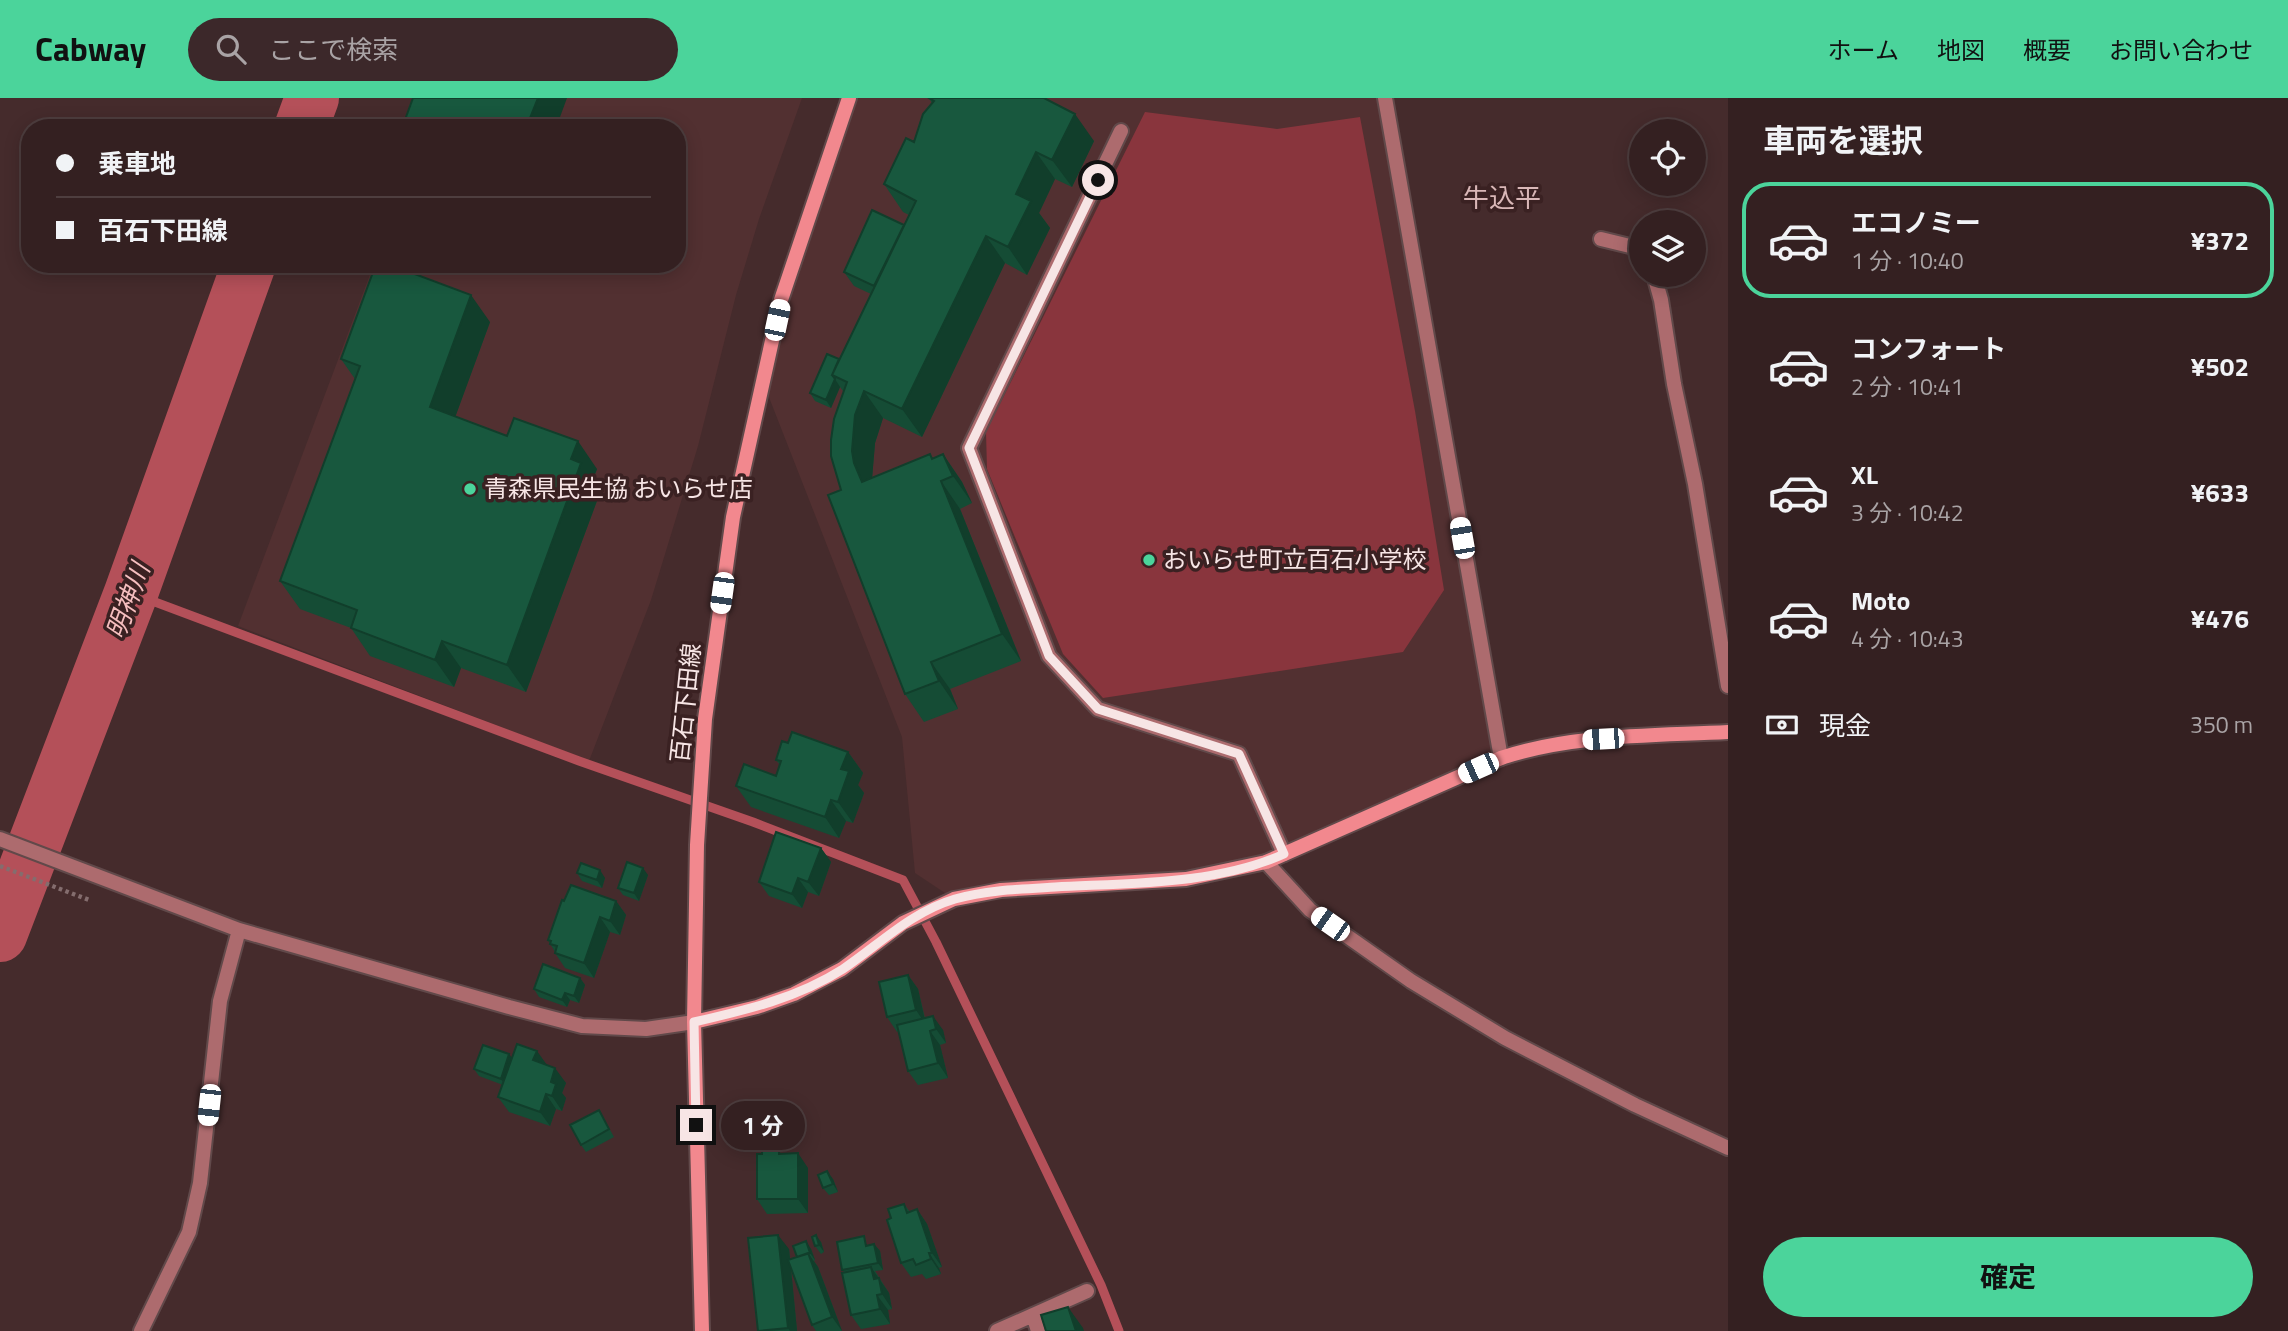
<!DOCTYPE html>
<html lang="ja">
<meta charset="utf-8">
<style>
:root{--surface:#342021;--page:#3c282a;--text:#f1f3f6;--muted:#a9a3a5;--line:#4e3e3f;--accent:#4bd49b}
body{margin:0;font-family:"Titillium Web","Noto Sans JP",sans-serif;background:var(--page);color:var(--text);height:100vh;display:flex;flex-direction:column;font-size:26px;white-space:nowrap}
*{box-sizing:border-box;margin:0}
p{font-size:23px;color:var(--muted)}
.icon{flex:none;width:38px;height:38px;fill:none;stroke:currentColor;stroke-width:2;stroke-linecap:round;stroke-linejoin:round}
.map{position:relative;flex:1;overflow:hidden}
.panel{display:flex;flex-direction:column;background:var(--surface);width:560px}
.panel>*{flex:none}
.guide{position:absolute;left:21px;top:21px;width:665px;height:154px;border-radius:28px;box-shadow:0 4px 18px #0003,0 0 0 2px var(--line);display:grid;align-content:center;height:154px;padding:0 35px;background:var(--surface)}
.buttons{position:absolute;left:1629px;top:21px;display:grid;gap:14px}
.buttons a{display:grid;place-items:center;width:77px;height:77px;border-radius:50%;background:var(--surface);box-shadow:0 4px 18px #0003,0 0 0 2px var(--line);font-size:35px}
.end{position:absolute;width:32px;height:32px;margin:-16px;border:9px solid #f7e5e5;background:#111;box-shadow:0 0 0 4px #111}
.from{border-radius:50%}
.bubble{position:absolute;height:49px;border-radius:24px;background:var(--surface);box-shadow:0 4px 18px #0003,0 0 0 2px var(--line);font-size:23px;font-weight:700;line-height:49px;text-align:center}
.car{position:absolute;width:21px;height:42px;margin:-21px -10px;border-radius:9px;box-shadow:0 0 5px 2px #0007;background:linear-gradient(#fff 24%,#345 0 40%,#fff 0 76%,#345 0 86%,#fff 0)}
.guide b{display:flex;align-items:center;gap:24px;height:66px;font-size:26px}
.guide b+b{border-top:2px solid var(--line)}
.guide i{width:18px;height:18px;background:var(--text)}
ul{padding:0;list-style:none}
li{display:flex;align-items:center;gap:21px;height:116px;margin:0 14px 10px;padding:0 21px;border:4px solid transparent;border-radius:28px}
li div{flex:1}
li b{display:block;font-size:26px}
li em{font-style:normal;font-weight:700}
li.selected{border-color:var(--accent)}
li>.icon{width:63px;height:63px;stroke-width:1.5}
h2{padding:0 35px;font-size:32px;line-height:84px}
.pay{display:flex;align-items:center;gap:18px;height:77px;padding:0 35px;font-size:26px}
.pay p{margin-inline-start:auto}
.action{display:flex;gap:14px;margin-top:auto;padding:14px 35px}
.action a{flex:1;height:80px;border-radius:42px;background:var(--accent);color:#111;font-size:28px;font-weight:700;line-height:80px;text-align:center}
header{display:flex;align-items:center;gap:42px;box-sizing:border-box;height:98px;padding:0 35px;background:var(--accent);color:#111}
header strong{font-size:33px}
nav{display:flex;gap:38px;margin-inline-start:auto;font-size:24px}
.search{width:490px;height:63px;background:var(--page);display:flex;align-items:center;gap:18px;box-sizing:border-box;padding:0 24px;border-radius:38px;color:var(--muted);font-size:26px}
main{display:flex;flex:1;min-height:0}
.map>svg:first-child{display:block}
.built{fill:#523031}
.green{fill:#89353d}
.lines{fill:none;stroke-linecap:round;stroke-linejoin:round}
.stream{stroke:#b45059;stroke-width:9}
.river{stroke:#b45059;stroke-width:54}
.lane-casing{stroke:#61494a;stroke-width:18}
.street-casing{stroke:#61494a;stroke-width:18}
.secondary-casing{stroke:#61494a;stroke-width:18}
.path{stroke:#846d6e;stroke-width:4.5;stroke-dasharray:3.5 3.5;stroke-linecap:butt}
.lane{stroke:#ad6b6e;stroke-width:14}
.street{stroke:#ad6b6e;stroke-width:14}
.secondary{stroke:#f2888e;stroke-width:14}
.wall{fill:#154c35}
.shaded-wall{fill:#113e2b}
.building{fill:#18583e;stroke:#113e2b;stroke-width:2}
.route{stroke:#f7e5e5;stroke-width:9}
.poi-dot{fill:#4bd49b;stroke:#3a2122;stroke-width:2.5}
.labels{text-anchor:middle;stroke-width:7;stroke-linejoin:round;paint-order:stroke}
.poi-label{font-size:24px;fill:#f7e5e5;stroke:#3a2122;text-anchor:start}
.street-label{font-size:24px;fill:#f7e5e5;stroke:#3a2122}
.neighbourhood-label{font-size:26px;fill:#d9b7b7;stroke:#3a2122}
.water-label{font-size:26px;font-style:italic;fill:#f5bebf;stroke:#3a2122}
</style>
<header>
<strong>Cabway</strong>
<div class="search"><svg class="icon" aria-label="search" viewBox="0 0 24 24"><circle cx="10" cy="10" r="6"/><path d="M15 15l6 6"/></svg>ここで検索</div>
<nav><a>ホーム</a><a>地図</a><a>概要</a><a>お問い合わせ</a></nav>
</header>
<main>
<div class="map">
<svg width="1728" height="1233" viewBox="0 0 1728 1233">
<rect width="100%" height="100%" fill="#452b2c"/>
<path class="built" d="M437,0H802L759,121L736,197L698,348L651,502L589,663L238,528L374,166H677V30H426Z
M849,0H1385L1501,660L1266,764L1186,781L954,801L915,775L902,639L763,284Z"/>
<path class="green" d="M1145,14L1277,31L1360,19L1415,313L1444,492L1403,554L1103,600L1063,556L987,371L986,334Z"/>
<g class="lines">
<path class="stream" d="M131,495L579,663L753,724L903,782L936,844L1101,1187L1119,1233"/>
<path class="river" d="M301,30L312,0
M0,837L131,495L249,166"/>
<defs>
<path id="lane" d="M1121,33L969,350L1049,558L1098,611L1239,656L1284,756"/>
<path id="street" d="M1385,0L1501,660
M1601,141L1634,149L1642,156
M1654,177L1661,202L1674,286L1695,386L1728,588
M0,741L239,832L509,909L582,928L646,931L694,924
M1266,764L1310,812L1411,883L1505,940L1635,1007L1728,1050
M1033,1217L1038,1233
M141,1233L189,1134L200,1085L220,903L239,832
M997,1233L1087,1193"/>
<path id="secondary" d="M694,924L757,909L794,896L842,871L903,825L954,801L1001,792L1186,781L1266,764L1501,660C1573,636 1653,638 1728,634
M702,1233L694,924L697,747L705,621L733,419L781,202L849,0"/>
</defs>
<use href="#lane" class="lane-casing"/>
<use href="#street" class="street-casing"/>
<use href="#secondary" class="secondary-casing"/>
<path class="path" d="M0,768L89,802"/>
<use href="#lane" class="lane"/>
<use href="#street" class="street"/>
<use href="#secondary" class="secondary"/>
</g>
<path class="wall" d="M929,0L1094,43L1072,89L1055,81L1039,115L1050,130L1027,177L1005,165L922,339L883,320L875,345L872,380L930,356L933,361L943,356L962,384L972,405L960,411L1021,563L950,591L958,611L924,624L905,596L841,392L843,293L840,289L831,310L815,303L810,295L839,261L871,196L854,188L844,174L904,127L909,117L903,114L884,86L914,44L932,5Z
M491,166H505L504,171Z
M490,224L455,319L597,371L593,381L601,392L526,594L461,570L454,589L370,558L351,530L300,511L280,483L355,281L341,261Z
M788,645L848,654L863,675L858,687L864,695L853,725L846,723L839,740L751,709L736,688L776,678L780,667L776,662Z
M821,750L831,764L819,798L808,794L802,810L769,798L759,784Z
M577,775L605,780L602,790L582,783Z
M648,777L639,803L623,797L618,790Z
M564,803H616L626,817L620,837L610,834L594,880L565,870L555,855V854L548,842Z
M908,877L918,891L925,920L943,932L946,945L940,947L948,980L918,987L908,973L898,933L897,934L887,919Z
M580,880L585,887L579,905L570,902L567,909L539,899L534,891Z
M512,960L547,967L566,985L562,995L566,1000L562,1013L556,1011L550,1028L509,1014L498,999L503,987L479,978L474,971Z
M599,1012L614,1039L586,1054L581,1047Z
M779,1052L781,1056L808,1070V1115L767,1116L757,1101L762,1056Z
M833,1081L838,1094L829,1097L823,1090Z
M904,1106L910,1114L917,1111L927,1126L942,1169L939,1170L941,1176L926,1181L922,1176L911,1179L901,1165L891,1120Z
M821,1144L824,1154L821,1156L815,1148Z
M869,1146V1147L874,1146L880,1153L883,1172L875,1173L889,1195L892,1211L888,1212L890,1226L861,1231L851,1217L844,1174L842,1172Z
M789,1151L790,1162L797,1159L811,1151L815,1162L814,1163L818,1169L842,1233H816L812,1227L791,1170L797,1233H758Z"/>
<path class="shaded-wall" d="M538,0H567L556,30H526Z
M1075,16L1094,43L1072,89L1052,62Z
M1036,54L1055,81L1039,115L1050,130L1027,177L1008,149L1016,96Z
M986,138L1005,165L922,339L902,311Z
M471,197L490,224L449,336L430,309Z
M835,281L840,289L831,310L826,302Z
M864,293L883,320L875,345L872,381L862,384L854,365L852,353L855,317Z
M578,343L597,371L593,381L601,392L526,594L507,567L571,361Z
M943,356L962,384L972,405L953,378Z
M941,383L960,411L1021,563L1002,536Z
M442,543L461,570L454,589L435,562Z
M931,564L950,591L958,611L939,583Z
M848,654L863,675L858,687L864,695L853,725L838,704L841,671Z
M831,702L846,723L839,740L825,719Z
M821,750L831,764L819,798L808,784Z
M643,770L648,777L639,803L634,795Z
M600,772L605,780L602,790L597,782Z
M798,780L808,794L802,810L792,796Z
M616,803L626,817L620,837L610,823Z
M600,819L610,834L594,880L584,865Z
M908,877L918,891L926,927L916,912Z
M580,880L585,887L579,905L574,898Z
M565,895L570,902L567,909L562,902Z
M933,918L943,932L946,945L936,931Z
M930,933L940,947L948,980L938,965Z
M537,953L547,967L533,962Z
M509,956L515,964L506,988L501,981Z
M555,970L566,985L562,995L566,1000L562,1013L552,998L551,984Z
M546,996L556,1011L550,1028L540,1014Z
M798,1055L808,1070V1115L798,1101Z
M827,1073L833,1081L838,1094L833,1086Z
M917,1111L927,1126L942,1169L932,1155Z
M778,1137L789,1151L797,1233H790L788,1230Z
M816,1137L821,1144L824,1154L819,1147Z
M806,1143L811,1151L815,1162L810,1155Z
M874,1146L880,1153L883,1172L878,1165Z
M808,1155L818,1169L842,1233L832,1219Z
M929,1155L939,1170L941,1176L931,1161Z
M871,1169L889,1195L892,1211L882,1196L874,1181Z
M877,1197L888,1212L890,1226L880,1211Z
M1068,1209L1083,1230L1084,1233H1076Z"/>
<path class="building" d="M413,0H538L526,30H402Z
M929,0H1044L1075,16L1052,62L1036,54L1016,96L1031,103L1008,149L986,138L902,311L864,293L855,317L852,353L854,365L862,384L930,356L932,361L943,356L953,378L941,383L1002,536L931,564L939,583L905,596L828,397L841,392L831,358V342L834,321L847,284L832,277L916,103L884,86L906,40L914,44L923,16L934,3Z
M872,112L904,127L874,188L844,174Z
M376,166H388L471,197L430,309L507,338L514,320L578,343L571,361L581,365L507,567L442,543L435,562L351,530L357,512L280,483L360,268L341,261Z
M827,256L839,261L832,277L835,281L826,302L810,295Z
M792,634L848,654L841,671L849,673L838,704L831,702L825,719L736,688L744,666L776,678L781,663L776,662L782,643L788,645Z
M776,734L821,750L808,784L798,780L792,796L759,784Z
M627,764L643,770L634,795L618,790Z
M581,765L600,772L597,782L577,775Z
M571,787L616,803L610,823L600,819L584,865L555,855L557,848L550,846L551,843L548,842L562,802L564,803Z
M543,866L580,880L574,898L565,895L562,902L534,891Z
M908,877L916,912L887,919L879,884Z
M933,918L936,931L930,933L938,965L908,973L897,927Z
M517,946L537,953L533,962L555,970L551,984L556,986L552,998L546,996L540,1014L498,999Z
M483,947L509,956L501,981L474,971Z
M599,1012L609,1031L581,1047L570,1027Z
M779,1052V1056L798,1055V1101H757V1056H762V1053Z
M827,1073L833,1086L823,1090L818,1077Z
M904,1106L907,1115L917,1111L932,1155H929L931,1161L916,1167L913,1161L901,1165L887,1122L891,1120L888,1111Z
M778,1137L788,1230L758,1233L748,1140Z
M816,1137L819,1147L815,1148L812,1139Z
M864,1138L866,1148L874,1146L878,1165L842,1172L837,1144Z
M806,1143L810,1155L797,1159L793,1148Z
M808,1155L832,1219L812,1227L788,1162Z
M871,1169L874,1181L879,1180L882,1196L877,1197L880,1211L851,1217L842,1175Z
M1068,1209L1076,1233H1046L1041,1217Z"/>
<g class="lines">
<path class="route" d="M696,1027L694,924C746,912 798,900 843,871C880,846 911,814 955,801C987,792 1021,791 1055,789C1129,785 1215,787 1284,756L1239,656L1098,611L1049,558L969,350L1098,82"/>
</g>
<g class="poi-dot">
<circle cx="470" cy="391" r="7"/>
<circle cx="1149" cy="462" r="7"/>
</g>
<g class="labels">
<g class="poi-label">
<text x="484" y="399">青森県民生協 おいらせ店</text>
<text x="1163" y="470">おいらせ町立百石小学校</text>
</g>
<g class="street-label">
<text transform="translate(686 605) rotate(-84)" y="8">百石下田線</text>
</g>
<g class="neighbourhood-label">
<text x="1502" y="109">牛込平</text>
</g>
<g class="water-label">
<text transform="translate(128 503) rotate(-70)" y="9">明神川</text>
</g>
</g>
</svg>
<div class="buttons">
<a><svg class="icon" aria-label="locate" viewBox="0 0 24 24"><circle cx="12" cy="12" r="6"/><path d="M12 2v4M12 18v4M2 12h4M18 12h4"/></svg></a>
<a><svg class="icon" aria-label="layers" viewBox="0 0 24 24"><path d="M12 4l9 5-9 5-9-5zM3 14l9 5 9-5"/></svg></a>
</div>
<i class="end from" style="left:1098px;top:82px"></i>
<i class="end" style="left:696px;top:1027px"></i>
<div class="bubble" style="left:721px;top:1003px;width:84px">1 分</div>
<i class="car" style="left:777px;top:222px;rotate:12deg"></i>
<i class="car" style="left:1462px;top:440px;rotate:350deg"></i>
<i class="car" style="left:722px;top:495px;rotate:188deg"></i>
<i class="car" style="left:1603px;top:641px;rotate:267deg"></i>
<i class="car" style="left:1478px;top:670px;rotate:246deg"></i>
<i class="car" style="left:1330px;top:826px;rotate:305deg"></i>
<i class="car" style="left:209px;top:1007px;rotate:186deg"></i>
<div class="guide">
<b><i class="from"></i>乗車地</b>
<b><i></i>百石下田線</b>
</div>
</div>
<section class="panel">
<h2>車両を選択</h2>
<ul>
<li class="selected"><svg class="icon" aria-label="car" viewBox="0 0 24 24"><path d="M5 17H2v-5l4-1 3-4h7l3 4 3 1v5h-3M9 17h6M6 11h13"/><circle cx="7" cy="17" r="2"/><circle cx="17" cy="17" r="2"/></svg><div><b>エコノミー</b><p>1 分 · 10:40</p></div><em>¥372</em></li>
<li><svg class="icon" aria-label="car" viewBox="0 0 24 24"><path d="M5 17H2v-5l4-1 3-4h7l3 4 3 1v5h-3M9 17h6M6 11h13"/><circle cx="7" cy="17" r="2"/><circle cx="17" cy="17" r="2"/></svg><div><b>コンフォート</b><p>2 分 · 10:41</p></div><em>¥502</em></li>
<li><svg class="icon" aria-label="car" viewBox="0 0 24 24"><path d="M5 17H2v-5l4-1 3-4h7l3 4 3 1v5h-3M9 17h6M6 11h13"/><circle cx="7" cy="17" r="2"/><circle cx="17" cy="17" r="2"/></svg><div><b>XL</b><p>3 分 · 10:42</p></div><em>¥633</em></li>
<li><svg class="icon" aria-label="car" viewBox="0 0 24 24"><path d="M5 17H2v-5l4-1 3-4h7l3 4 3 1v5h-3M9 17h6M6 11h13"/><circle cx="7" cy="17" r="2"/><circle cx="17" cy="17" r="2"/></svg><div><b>Moto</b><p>4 分 · 10:43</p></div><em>¥476</em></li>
</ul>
<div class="pay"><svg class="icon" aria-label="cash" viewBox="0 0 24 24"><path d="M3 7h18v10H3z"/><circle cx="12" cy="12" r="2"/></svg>現金<p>350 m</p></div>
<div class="action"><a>確定</a></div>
</section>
</main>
